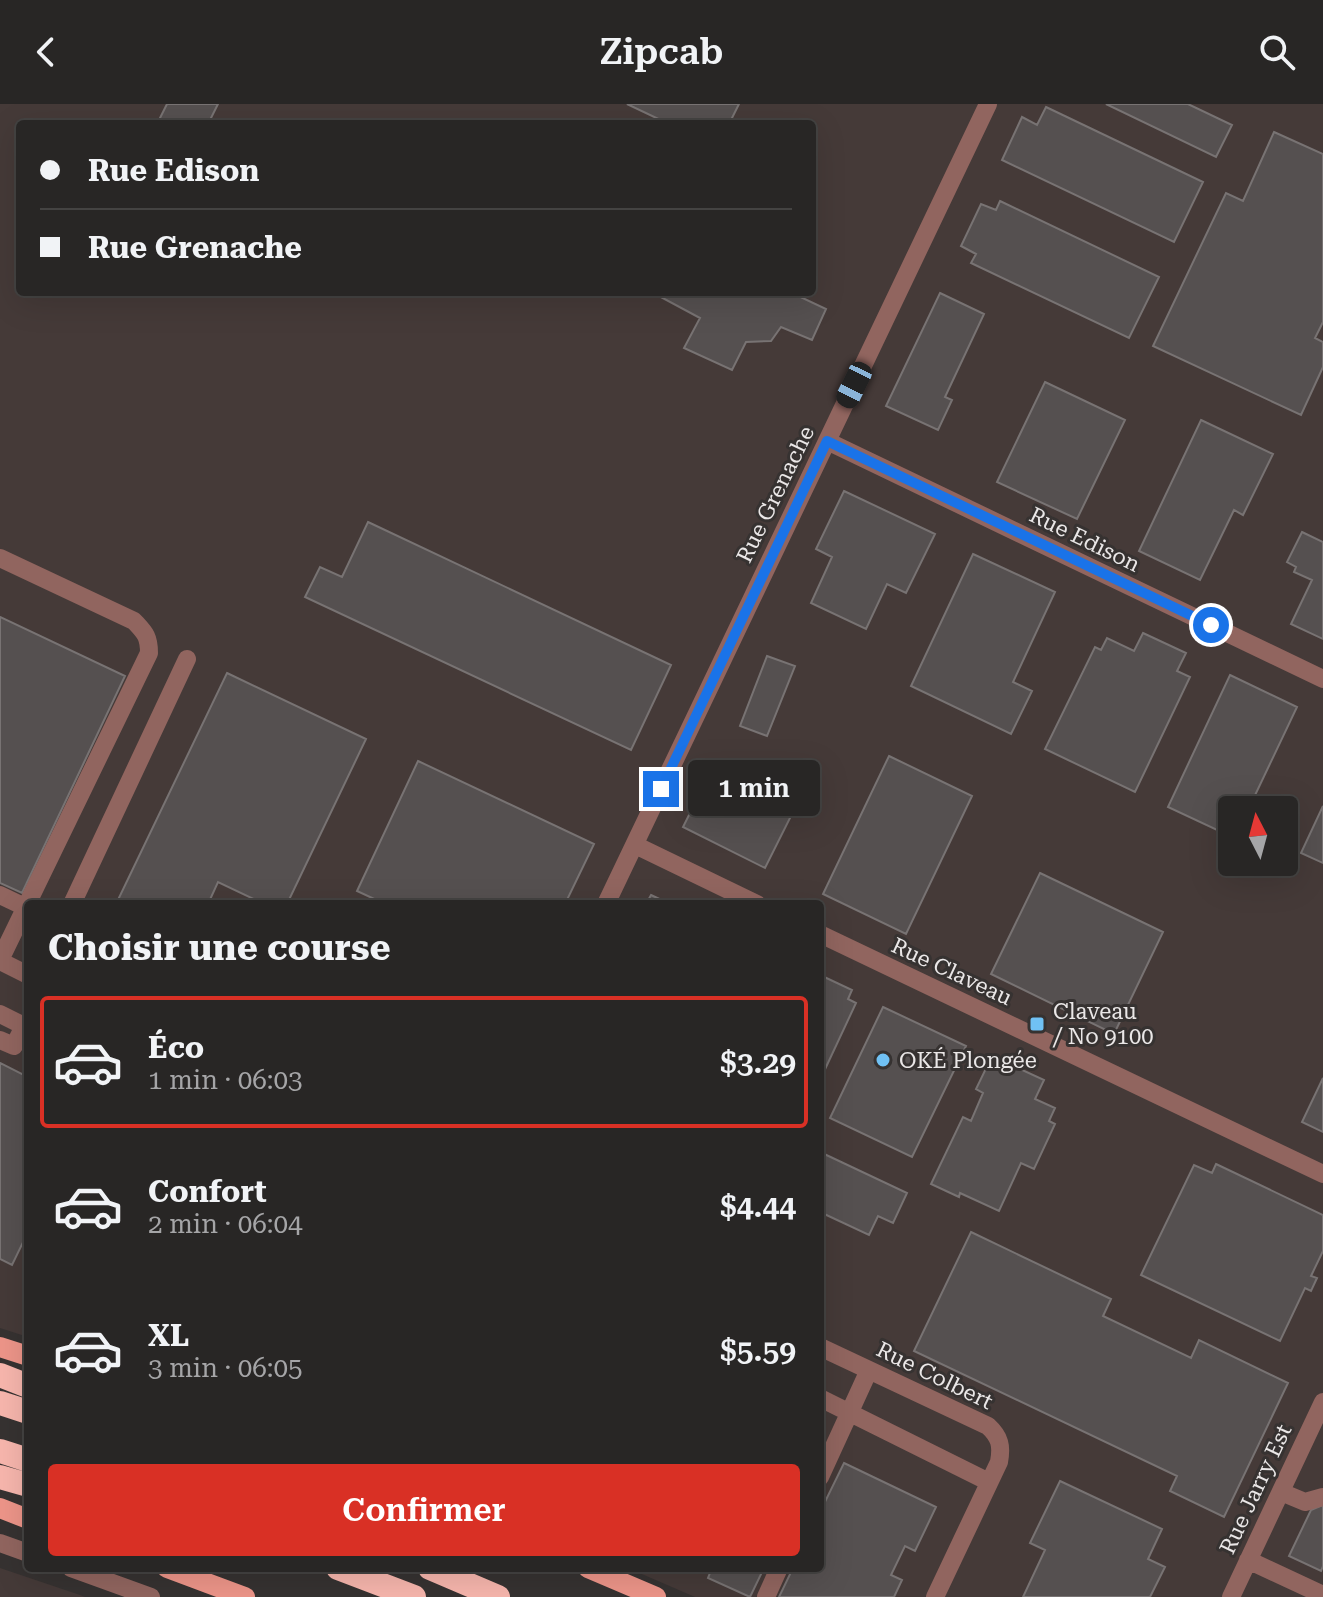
<!DOCTYPE html>
<html lang="fr">
<meta charset="utf-8">
<style>
:root{--surface:#282625;--page:#302e2d;--text:#f1f3f6;--muted:#a5a5a7;--line:#444342;--accent:#d93025}
body{margin:0;font-family:"Roboto Serif",serif;background:var(--page);color:var(--text);height:100vh;display:flex;flex-direction:column;font-size:30px;white-space:nowrap}
*{box-sizing:border-box;margin:0}
p{font-size:26px;color:var(--muted)}
.icon{flex:none;width:44px;height:44px;fill:none;stroke:currentColor;stroke-width:2;stroke-linecap:round;stroke-linejoin:round}
.map{position:relative;flex:1;overflow:hidden}
.panel{position:absolute;left:24px;top:796px;width:800px;height:672px;display:flex;flex-direction:column;background:var(--surface);border-radius:8px;box-shadow:0 8px 32px #0002,0 0 0 2px var(--line)}
.panel>*{flex:none}
.hud{position:absolute;left:16px;top:16px;width:800px;height:176px;border-radius:8px;box-shadow:0 8px 32px #0002,0 0 0 2px var(--line);display:grid;align-content:center;height:176px;padding:0 24px;background:var(--surface)}
.needle{width:52px;rotate:354deg}
.fabs{position:absolute;left:1218px;top:692px;display:grid;gap:16px}
.fabs a{display:grid;place-items:center;width:80px;height:80px;border-radius:8px;background:var(--surface);box-shadow:0 8px 32px #0002,0 0 0 2px var(--line);font-size:40px}
.end{position:absolute;width:36px;height:36px;margin:-18px;border:10px solid #1a73e8;background:#fff;box-shadow:0 0 0 4px #fff}
.from{border-radius:50%}
.bubble{position:absolute;height:56px;border-radius:8px;background:var(--surface);box-shadow:0 8px 32px #0002,0 0 0 2px var(--line);font-size:26px;font-weight:600;line-height:56px;text-align:center}
.car{position:absolute;width:24px;height:48px;margin:-24px -12px;border-radius:10px;box-shadow:0 0 6px 2px #0007;background:linear-gradient(#222 24%,#8ab4d8 0 40%,#222 0 76%,#8ab4d8 0 86%,#222 0)}
.hud b{display:flex;align-items:center;gap:28px;height:76px;font-size:30px}
.hud b+b{border-top:2px solid var(--line)}
.hud i{width:20px;height:20px;background:var(--text)}
ul{padding:0;list-style:none}
li{display:flex;align-items:center;gap:24px;height:132px;margin:0 16px 12px;padding:0 8px;border:4px solid transparent;border-radius:8px}
li div{flex:1}
li b{display:block;font-size:30px}
li em{font-style:normal;font-weight:600}
li.on{border-color:var(--accent)}
li>.icon{width:72px;height:72px;stroke-width:1.5}
h2{padding:0 24px;font-size:36px;line-height:96px}
.button{display:flex;gap:16px;margin-top:auto;padding:16px 24px}
.button a{flex:1;height:92px;border-radius:8px;background:var(--accent);color:#fff;font-size:32px;font-weight:600;line-height:92px;text-align:center}
header{display:flex;justify-content:space-between;align-items:center;height:104px;padding:0 24px;background:var(--surface);font-size:36px;font-weight:600}
.map>svg:first-child{display:block}
.built{fill:#453a38;fill-rule:evenodd}
.building{fill:#555050;stroke:#787373;stroke-width:2}
.lines{fill:none;stroke-linecap:round;stroke-linejoin:round}
.minor{stroke:#91655f;stroke-width:18}
.major{stroke:#ed9589;stroke-width:20}
.highway{stroke:#f7b6ad;stroke-width:24}
.route{stroke:#1a73e8;stroke-width:10}
.poi-dot{fill:#70c1f4;stroke:#363231;stroke-width:3}
.labels{text-anchor:middle;stroke-width:6;stroke-linejoin:round;paint-order:stroke}
.street-label{font-size:22px;fill:#eae7e7;stroke:#363231}
.poi-label{font-size:22px;fill:#eae7e7;stroke:#363231;text-anchor:start}
</style>
<header><svg class="icon" aria-label="back" viewBox="0 0 24 24"><path d="M15 5l-7 7 7 7"/></svg>Zipcab<svg class="icon" aria-label="search" viewBox="0 0 24 24"><circle cx="10" cy="10" r="6"/><path d="M15 15l6 6"/></svg></header>
<div class="map">
<svg width="1323" height="1493" viewBox="0 0 1323 1493">
<rect width="100%" height="100%" fill="#363231"/>
<path class="built" d="M0,0H1323V1493H695L628,1464H820V800H28V1233L0,1224ZM20,20H812V188H20ZM1232,706H1284V758H1232Z
M0,1464L80,1491L85,1493H0Z"/>
<path class="building" d="M167,0H218L208,20H157Z
M627,0H739L729,20H669Z
M1106,0H1188L1232,21L1216,53Z
M1046,3L1203,78L1174,138L1002,56L1022,13L1037,21Z
M1274,28L1323,50V218L1315,234L1323,238V263L1301,311L1153,242L1226,89L1243,97Z
M1000,97L1159,173L1129,234L971,159L976,150L961,142L981,100L996,106Z
M658,188H790L826,205L812,236L781,223L771,237L746,238L732,266L684,244L700,214L657,191Z
M940,189L984,210L945,293L952,296L938,326L886,302Z
M1045,278L1125,316L1077,415L997,378Z
M1201,316L1273,350L1243,411L1234,406L1200,476L1139,447Z
M844,387L935,430L906,489L887,480L866,525L811,499L832,453L816,445Z
M368,418L671,561L631,646L305,493L320,463L342,473Z
M1302,428L1323,438V535L1291,520L1312,476L1294,468L1296,463L1287,458Z
M973,450L1055,488L1013,578L1032,587L1011,630L911,582Z
M0,513L125,572L22,789L0,779Z
M1143,529L1186,549L1177,567L1190,573L1135,688L1045,645L1095,543L1101,546L1107,534L1134,547Z
M767,552L795,562L767,632L740,622Z
M227,569L366,635L287,800H264L218,778L208,800H116Z
M1230,571L1297,603L1248,706H1232V733L1168,703Z
M889,652L972,692L906,830L823,790Z
M418,657L594,740L565,800H385L357,787Z
M709,671L791,712L765,764L683,723Z
M1323,702V759L1301,749Z
M1040,769L1163,828L1114,930L991,870Z
M651,791L670,800H646Z
M820,871L852,886L848,895L856,899L820,976Z
M883,903L966,942L912,1053L830,1014Z
M992,952L1044,976L1035,995L1055,1004L1049,1017L1055,1020L1034,1065L1021,1059L999,1107L960,1089L959,1093L931,1080L963,1013L971,1017L983,989L976,985Z
M0,959L28,973V1128L12,1161L0,1155Z
M1323,974V1028L1302,1018Z
M820,1048L907,1089L893,1119L878,1112L869,1131L820,1108Z
M1216,1060L1323,1111V1147L1311,1172L1317,1174L1311,1187L1305,1184L1280,1237L1141,1171L1194,1061L1212,1069Z
M971,1128L1111,1195L1103,1212L1191,1254L1199,1236L1288,1279L1224,1413L1170,1387L1177,1372L914,1247Z
M844,1359L936,1403L915,1447L905,1442L891,1471L902,1476L894,1493H779L793,1464H820V1408Z
M1060,1377L1162,1425L1148,1455L1165,1463L1150,1493H1023L1045,1446L1030,1439Z
M1323,1401V1462L1321,1467L1289,1452L1311,1406Z
M712,1464H764L750,1493L708,1474Z"/>
<g class="lines">
<path class="minor" d="M827,337L1323,575
M0,454L134,517C145,529 149,532 149,549L0,856
M635,741L757,800
M0,791L25,803
M72,800L187,555
M606,800L988,0
M820,830L1323,1070
M0,857L28,871
M0,910L28,924
M0,936L14,942L24,922
M820,1243L988,1322C1000,1333 1002,1342 999,1358L935,1493
M820,1294L989,1378
M820,1373L869,1266
M1281,1388L1305,1398L1323,1393
M0,1439L28,1449
M1248,1456L1323,1491
M71,1464L151,1493
M766,1493L779,1464
M1231,1493L1323,1298"/>
<path class="major" d="M0,1243L28,1252
M0,1404L28,1415
M167,1464L245,1493
M588,1464L656,1493"/>
<path class="highway" d="M0,1271L28,1282
M0,1299L28,1308
M0,1347L28,1356
M0,1373L28,1381
M338,1464L414,1493
M430,1464L498,1493"/>
</g>
<g class="lines">
<path class="route" d="M661,685L827,337L1211,521"/>
</g>
<g class="poi-dot">
<rect x="1029" y="912" width="16" height="16" rx="4"/>
<circle cx="883" cy="956" r="8"/>
</g>
<g class="labels">
<g class="street-label">
<text transform="translate(775 390) rotate(-64)" y="8">Rue Grenache</text>
<text transform="translate(1085 435) rotate(26)" y="8">Rue Edison</text>
<text transform="translate(952 867) rotate(25)" y="8">Rue Claveau</text>
<text transform="translate(935 1271) rotate(26)" y="8">Rue Colbert</text>
<text transform="translate(1255 1385) rotate(-65)" y="8">Rue Jarry Est</text>
</g>
<g class="poi-label">
<text x="1053" y="915">Claveau<tspan x="1053" dy="25">/ No 9100</tspan></text>
<text x="899" y="964">OKÉ Plongée</text>
</g>
</g>
</svg>
<div class="fabs">
<a><svg class="needle" viewBox="-14 -14 28 28"><path d="M0-13l5 13h-10z" fill="#e53935"/><path d="M0 13l5-13h-10z" fill="#a5a5a7"/></svg></a>
</div>
<i class="end from" style="left:1211px;top:521px"></i>
<i class="end" style="left:661px;top:685px"></i>
<div class="bubble" style="left:688px;top:656px;width:132px">1 min</div>
<i class="car" style="left:854px;top:281px;rotate:206deg"></i>
<div class="hud">
<b><i class="from"></i>Rue Edison</b>
<b><i></i>Rue Grenache</b>
</div>
<section class="panel">
<h2>Choisir une course</h2>
<ul>
<li class="on"><svg class="icon" aria-label="car" viewBox="0 0 24 24"><path d="M5 17H2v-5l4-1 3-4h7l3 4 3 1v5h-3M9 17h6M6 11h13"/><circle cx="7" cy="17" r="2"/><circle cx="17" cy="17" r="2"/></svg><div><b>Éco</b><p>1 min · 06:03</p></div><em>$3.29</em></li>
<li><svg class="icon" aria-label="car" viewBox="0 0 24 24"><path d="M5 17H2v-5l4-1 3-4h7l3 4 3 1v5h-3M9 17h6M6 11h13"/><circle cx="7" cy="17" r="2"/><circle cx="17" cy="17" r="2"/></svg><div><b>Confort</b><p>2 min · 06:04</p></div><em>$4.44</em></li>
<li><svg class="icon" aria-label="car" viewBox="0 0 24 24"><path d="M5 17H2v-5l4-1 3-4h7l3 4 3 1v5h-3M9 17h6M6 11h13"/><circle cx="7" cy="17" r="2"/><circle cx="17" cy="17" r="2"/></svg><div><b>XL</b><p>3 min · 06:05</p></div><em>$5.59</em></li>
</ul>
<div class="button"><a>Confirmer</a></div>
</section>
</div>
